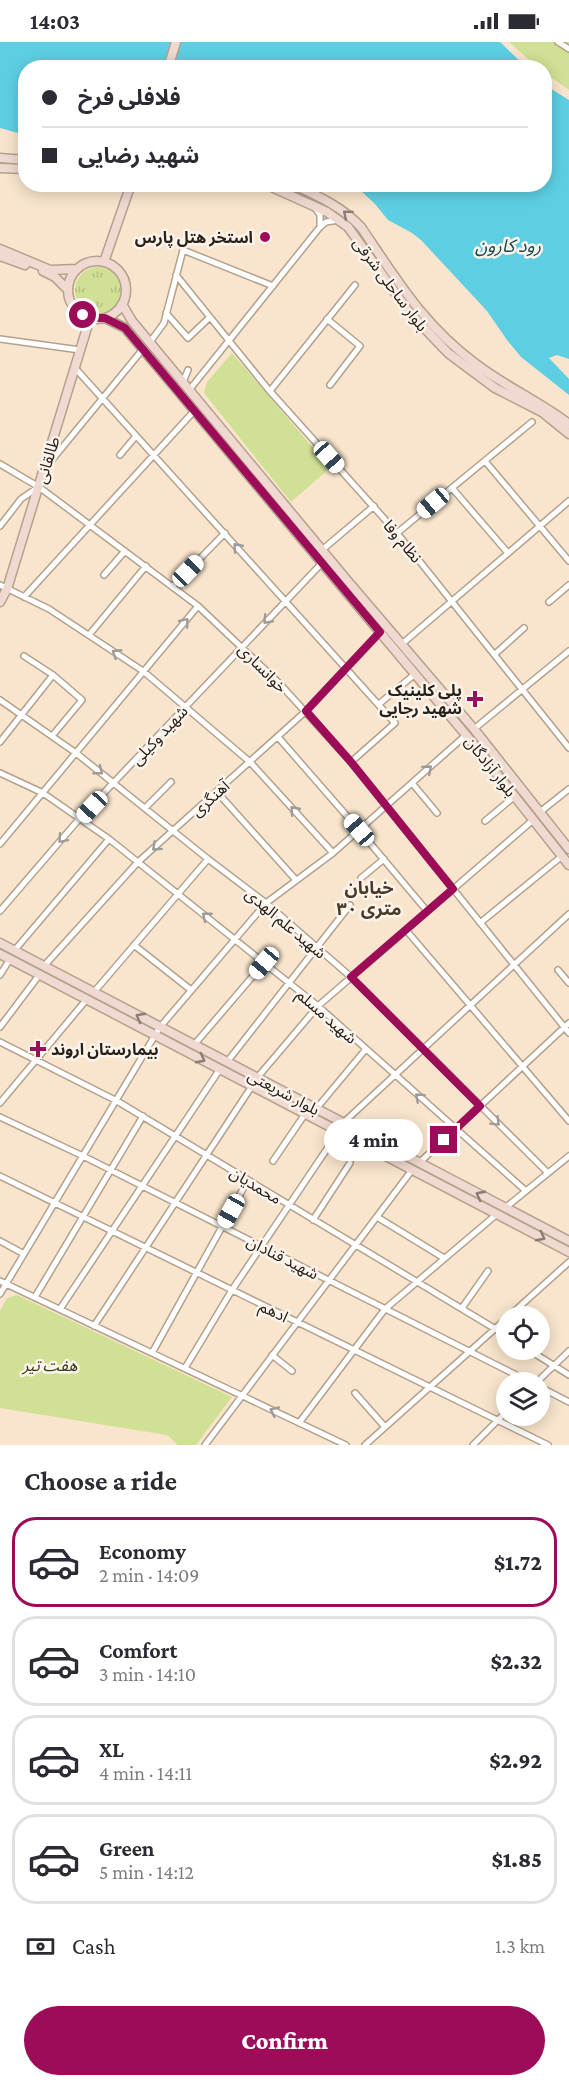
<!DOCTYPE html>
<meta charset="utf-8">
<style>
:root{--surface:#fff;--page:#f7f7f7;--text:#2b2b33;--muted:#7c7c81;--line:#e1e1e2;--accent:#9d0c59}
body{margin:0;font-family:"Crimson Pro","Noto Sans Arabic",serif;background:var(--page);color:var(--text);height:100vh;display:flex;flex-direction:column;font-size:22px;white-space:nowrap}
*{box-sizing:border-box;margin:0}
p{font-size:20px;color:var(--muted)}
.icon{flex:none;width:33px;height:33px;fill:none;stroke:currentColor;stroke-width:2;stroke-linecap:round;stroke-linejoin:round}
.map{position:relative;height:1403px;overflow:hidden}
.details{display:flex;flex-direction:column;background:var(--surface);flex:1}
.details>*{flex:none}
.banner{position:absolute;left:18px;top:18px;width:534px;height:132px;border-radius:24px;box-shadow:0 3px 15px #0003;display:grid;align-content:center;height:132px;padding:0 24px;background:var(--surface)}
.controls{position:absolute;left:496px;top:1264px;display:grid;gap:12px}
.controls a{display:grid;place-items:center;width:54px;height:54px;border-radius:50%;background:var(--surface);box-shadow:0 3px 15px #0003;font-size:30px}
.end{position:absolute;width:27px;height:27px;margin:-14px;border:8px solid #9d0c59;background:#fff;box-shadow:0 0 0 3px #fff}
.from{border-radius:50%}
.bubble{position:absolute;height:42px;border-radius:21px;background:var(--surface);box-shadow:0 3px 15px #0003;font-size:20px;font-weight:800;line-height:42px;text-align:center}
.car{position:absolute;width:18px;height:36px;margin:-18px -9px;border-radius:8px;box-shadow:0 0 4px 2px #0007;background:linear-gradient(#fff 24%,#345 0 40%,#fff 0 76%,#345 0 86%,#fff 0)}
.banner b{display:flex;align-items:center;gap:21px;height:57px;font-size:22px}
.banner b+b{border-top:2px solid var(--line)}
.banner i{width:15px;height:15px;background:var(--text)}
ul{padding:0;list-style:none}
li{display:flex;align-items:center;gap:18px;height:90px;margin:0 12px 9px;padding:0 12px;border:3px solid var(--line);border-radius:24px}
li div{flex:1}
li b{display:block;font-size:22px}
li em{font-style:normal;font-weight:800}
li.selected{border-color:var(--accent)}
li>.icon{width:54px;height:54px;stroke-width:1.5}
h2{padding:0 24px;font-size:27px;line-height:72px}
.pay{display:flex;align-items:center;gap:15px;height:66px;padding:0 24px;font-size:22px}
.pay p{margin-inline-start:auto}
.primary-button{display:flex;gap:12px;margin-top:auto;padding:12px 24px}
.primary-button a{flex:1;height:69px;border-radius:36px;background:var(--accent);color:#fff;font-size:24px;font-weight:800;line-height:69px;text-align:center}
.status{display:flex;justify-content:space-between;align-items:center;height:42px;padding:0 30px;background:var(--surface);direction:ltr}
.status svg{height:16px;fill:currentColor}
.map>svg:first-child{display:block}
.grass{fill:url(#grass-tufts)}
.park{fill:#d0e094}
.water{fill:#5ecfe3}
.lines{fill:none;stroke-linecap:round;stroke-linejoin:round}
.minor-casing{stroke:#b3a18b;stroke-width:8}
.secondary-casing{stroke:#b3a18b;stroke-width:11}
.minor{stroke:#fff;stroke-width:5}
.secondary{stroke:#f0d9d0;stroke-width:8}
.oneway{stroke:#8c7d74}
.oneway2{stroke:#9e9b98}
.route{stroke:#9d0c59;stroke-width:8}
.poi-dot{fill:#9d0c59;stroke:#fcf4eb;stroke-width:2}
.labels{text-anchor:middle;stroke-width:5;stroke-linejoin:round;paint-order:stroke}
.poi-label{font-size:16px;font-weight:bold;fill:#282119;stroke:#fcf4eb;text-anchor:end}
.street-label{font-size:16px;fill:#282119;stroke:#fcf4eb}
.park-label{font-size:16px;font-style:italic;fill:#323916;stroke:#fcf4eb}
.water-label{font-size:18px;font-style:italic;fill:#174952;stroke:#fcf4eb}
.neighbourhood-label{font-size:18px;font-weight:bold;fill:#4a3a27;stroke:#fcf4eb}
</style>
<div class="status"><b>14:03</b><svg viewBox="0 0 49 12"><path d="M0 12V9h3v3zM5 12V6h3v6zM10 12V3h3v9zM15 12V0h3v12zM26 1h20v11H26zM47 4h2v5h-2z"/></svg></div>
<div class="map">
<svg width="569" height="1403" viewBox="0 0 569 1403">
<defs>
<pattern id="grass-tufts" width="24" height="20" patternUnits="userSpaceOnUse" patternTransform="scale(1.5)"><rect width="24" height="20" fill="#d0e094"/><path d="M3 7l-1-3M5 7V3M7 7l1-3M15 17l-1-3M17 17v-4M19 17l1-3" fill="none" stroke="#b3c07f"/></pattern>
</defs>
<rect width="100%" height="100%" fill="#f9e5cd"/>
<path class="grass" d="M75 248a23 23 0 1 1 46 0a23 23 0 1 1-46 0Z"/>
<path class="park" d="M509,0H569V48L545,31L544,26L537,25Z
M232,311L330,426L291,460L204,351L207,340Z
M17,1253L232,1355L196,1403H178L167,1393L0,1366V1269L7,1256Z"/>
<path class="water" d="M0,0H500L526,25L26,26L25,93L0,86Z
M545,43L569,58V317L557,313L549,316L569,337V353L521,315L507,298L487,269L421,198L412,191L388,178L375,162L355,143L544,142Z"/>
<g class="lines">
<defs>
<path id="minor" d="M558,0L569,7
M316,167L320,173V185
M176,233L268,347L397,491L569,706
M166,271L188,296L210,275
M327,277L360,304L330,343
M0,297L80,308
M150,300L164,281L183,208L273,244
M75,326L395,681L351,720
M183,340L188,328
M190,347L320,185L326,180L339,178
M270,349L355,243
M120,413L136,394
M485,419L569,519
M0,422L39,445L198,564L279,641L351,720L569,991
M47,424L143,307
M452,446L508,511
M0,484L21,457L37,446
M397,491L532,380
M322,508L374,464
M104,533L125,509
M0,543L49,567L143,629L250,720L333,811
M172,545L225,491
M24,555L195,368
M549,560L569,543
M89,593L146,524
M403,601L569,459
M495,612L524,586
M24,614L53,633L82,658L52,694
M0,658L76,711L208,817L266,861L351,935L548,1131
M379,662L415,632
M474,687L569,609
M278,695L359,788L427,869
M0,700L53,633
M0,731L43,751L109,797L318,964L526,1149
M412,741L437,771
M217,750L296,838
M145,766L171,740
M540,770L569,747
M485,779L515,754
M0,802L198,564
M361,836L384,817
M0,869L80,776L322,521
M480,881L562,814
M406,888L569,1079
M134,903L191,948
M14,909L109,797
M44,924L138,820L306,669L380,590
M558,928L569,941
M0,933L10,917
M94,950L208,817
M0,985L40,932
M0,1000L117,1059L507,1294
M194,1003L264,921
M227,1020L350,863
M257,1036L318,964L533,778
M0,1061L87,957
M316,1067L366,1007
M0,1075L83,1114L532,1341
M343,1081L569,872
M273,1119L305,1072
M419,1121L569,981
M0,1134L548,1403
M505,1166L569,1114
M377,1175L444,1216
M313,1178L350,1121
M0,1199L24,1212
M0,1239L346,1403
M0,1252L160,985L266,861L333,811L466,693
M35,1255L143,1074
M462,1266L488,1229
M60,1267L220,1027
M508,1275L569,1220
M94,1284L252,1044
M529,1308L569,1333
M152,1311L248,1138
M272,1313L292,1329
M185,1326L232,1248L339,1089
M536,1341L569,1309
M540,1345L569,1360
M355,1351L385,1385
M299,1381L385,1267L497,1172
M205,1403L412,1128
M365,1403L507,1276
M473,1403L507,1369"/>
<path id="secondary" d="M168,26L176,0
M0,116L26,118
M0,126L26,127
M265,142L327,170L348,185L409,270L448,311L495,346L542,370L569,392
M292,142C318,154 341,164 361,185C397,238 423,283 476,322C506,345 539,359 569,382
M0,207L50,228L77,227
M0,214L25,223
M68 248a29 29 0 1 1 58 0a29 29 0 1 1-58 0Z
M104,220L131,142
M43,229L55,235L68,248
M122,262L132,279L346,537L474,687L569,807
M105,276L125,286L183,355L466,693L569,823
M0,560L7,547L90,276
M0,901L569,1199
M0,912L569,1210"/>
</defs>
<use href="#minor" class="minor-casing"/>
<use href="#secondary" class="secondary-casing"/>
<use href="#minor" class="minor"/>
<use href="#secondary" class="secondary"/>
</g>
<defs><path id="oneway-chevron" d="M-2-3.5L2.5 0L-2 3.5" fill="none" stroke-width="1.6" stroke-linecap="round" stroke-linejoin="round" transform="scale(1.5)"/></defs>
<g class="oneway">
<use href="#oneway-chevron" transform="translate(347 172) rotate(-140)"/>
<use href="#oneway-chevron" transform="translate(140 975) rotate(-152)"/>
<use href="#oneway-chevron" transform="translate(201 1017) rotate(28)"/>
<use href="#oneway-chevron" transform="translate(480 1153) rotate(-152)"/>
<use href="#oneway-chevron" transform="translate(541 1195) rotate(28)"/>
</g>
<g class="oneway2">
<use href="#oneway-chevron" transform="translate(237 505) rotate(-132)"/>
<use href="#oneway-chevron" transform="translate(267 578) rotate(133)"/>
<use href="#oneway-chevron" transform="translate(185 580) rotate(-50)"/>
<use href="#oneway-chevron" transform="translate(116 611) rotate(-147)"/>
<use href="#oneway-chevron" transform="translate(428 727) rotate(-41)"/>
<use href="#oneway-chevron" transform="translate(99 729) rotate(38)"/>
<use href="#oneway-chevron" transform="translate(294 768) rotate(-132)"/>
<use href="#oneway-chevron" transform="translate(62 797) rotate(131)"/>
<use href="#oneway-chevron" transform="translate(156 805) rotate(138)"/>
<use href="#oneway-chevron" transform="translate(206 874) rotate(-141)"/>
<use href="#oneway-chevron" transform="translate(419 1055) rotate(-138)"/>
<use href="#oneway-chevron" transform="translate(496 1080) rotate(45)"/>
<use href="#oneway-chevron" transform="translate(274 1369) rotate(-155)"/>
</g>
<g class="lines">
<path class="route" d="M83,273L90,276H105L125,286L380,590L306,669L351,720L453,847L351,935L480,1064L444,1098"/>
</g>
<g class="poi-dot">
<circle cx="265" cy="195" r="6"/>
<path d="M472 648h6v6h6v6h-6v6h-6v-6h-6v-6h6z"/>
<path d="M35 998h6v6h6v6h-6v6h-6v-6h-6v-6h6z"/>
</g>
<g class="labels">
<g class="poi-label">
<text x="253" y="201">استخر هتل پارس</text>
<text x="462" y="654">پلی کلینیک<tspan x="462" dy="18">شهید رجایی</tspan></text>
<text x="51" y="1013" text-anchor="start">بیمارستان اروند</text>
</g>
<g class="street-label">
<text transform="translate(391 242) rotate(53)" y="6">بلوار ساحلی شرقی</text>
<text transform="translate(47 418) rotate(-73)" y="6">طالقانی</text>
<text transform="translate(403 499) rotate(50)" y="6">نظام وفا</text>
<text transform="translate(263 626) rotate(45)" y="6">خوانساری</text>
<text transform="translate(159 693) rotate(-47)" y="6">شهید وکیلی</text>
<text transform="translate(491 724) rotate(52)" y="6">بلوار آزادگان</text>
<text transform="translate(210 756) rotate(-42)" y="6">آهنگری</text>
<text transform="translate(286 881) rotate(40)" y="6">شهید علم الهدی</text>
<text transform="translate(327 974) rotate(41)" y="6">شهید مسلم</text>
<text transform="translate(284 1050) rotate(28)" y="6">بلوار شریعتی</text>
<text transform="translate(256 1143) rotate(31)" y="6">محمدیان</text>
<text transform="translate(283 1215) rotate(27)" y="6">شهید قنادان</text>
<text transform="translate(274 1269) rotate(26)" y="6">ادهم</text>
</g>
<g class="park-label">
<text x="50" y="1329">هفت تیر</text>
</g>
<g class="water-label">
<text x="508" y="210">رود کارون</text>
</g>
<g class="neighbourhood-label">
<text x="369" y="852">خیابان<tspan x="369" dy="21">۳۰ متری</tspan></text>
</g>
</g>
</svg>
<div class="controls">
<a><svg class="icon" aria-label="locate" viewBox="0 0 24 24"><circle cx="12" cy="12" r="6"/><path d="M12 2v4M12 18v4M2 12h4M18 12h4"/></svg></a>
<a><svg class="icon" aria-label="layers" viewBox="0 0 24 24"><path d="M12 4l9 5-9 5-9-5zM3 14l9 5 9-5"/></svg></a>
</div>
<i class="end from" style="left:83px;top:273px"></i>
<i class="end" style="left:444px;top:1098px"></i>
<div class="bubble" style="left:324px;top:1077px;width:99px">4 min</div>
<i class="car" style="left:329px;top:415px;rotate:138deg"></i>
<i class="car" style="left:433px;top:461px;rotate:230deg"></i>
<i class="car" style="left:188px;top:529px;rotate:44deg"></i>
<i class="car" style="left:92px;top:765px;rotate:223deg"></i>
<i class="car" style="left:359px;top:788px;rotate:319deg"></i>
<i class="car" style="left:264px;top:921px;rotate:220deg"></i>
<i class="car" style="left:231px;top:1169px;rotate:209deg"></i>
<div class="banner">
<b><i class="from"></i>فلافلی فرخ</b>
<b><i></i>شهید رضایی</b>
</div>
</div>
<section class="details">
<h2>Choose a ride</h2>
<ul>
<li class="selected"><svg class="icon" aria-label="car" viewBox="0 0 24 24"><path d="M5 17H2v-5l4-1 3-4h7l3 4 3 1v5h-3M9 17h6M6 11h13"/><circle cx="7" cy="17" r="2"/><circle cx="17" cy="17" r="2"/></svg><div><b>Economy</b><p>2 min · 14:09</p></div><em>$1.72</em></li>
<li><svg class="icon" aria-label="car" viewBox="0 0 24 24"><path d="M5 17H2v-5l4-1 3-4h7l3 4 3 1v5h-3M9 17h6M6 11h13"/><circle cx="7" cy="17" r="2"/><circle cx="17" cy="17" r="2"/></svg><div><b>Comfort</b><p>3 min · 14:10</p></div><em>$2.32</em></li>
<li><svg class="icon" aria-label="car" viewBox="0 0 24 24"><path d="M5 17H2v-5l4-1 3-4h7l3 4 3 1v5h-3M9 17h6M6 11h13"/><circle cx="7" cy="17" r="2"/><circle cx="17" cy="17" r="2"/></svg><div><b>XL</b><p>4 min · 14:11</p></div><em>$2.92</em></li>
<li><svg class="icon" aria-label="car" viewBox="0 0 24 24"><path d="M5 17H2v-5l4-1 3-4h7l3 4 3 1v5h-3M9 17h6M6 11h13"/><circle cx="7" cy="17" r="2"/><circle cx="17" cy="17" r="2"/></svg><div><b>Green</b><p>5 min · 14:12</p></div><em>$1.85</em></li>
</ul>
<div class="pay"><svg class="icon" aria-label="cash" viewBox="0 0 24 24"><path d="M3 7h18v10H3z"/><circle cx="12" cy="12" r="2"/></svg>Cash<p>1.3 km</p></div>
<div class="primary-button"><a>Confirm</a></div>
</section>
